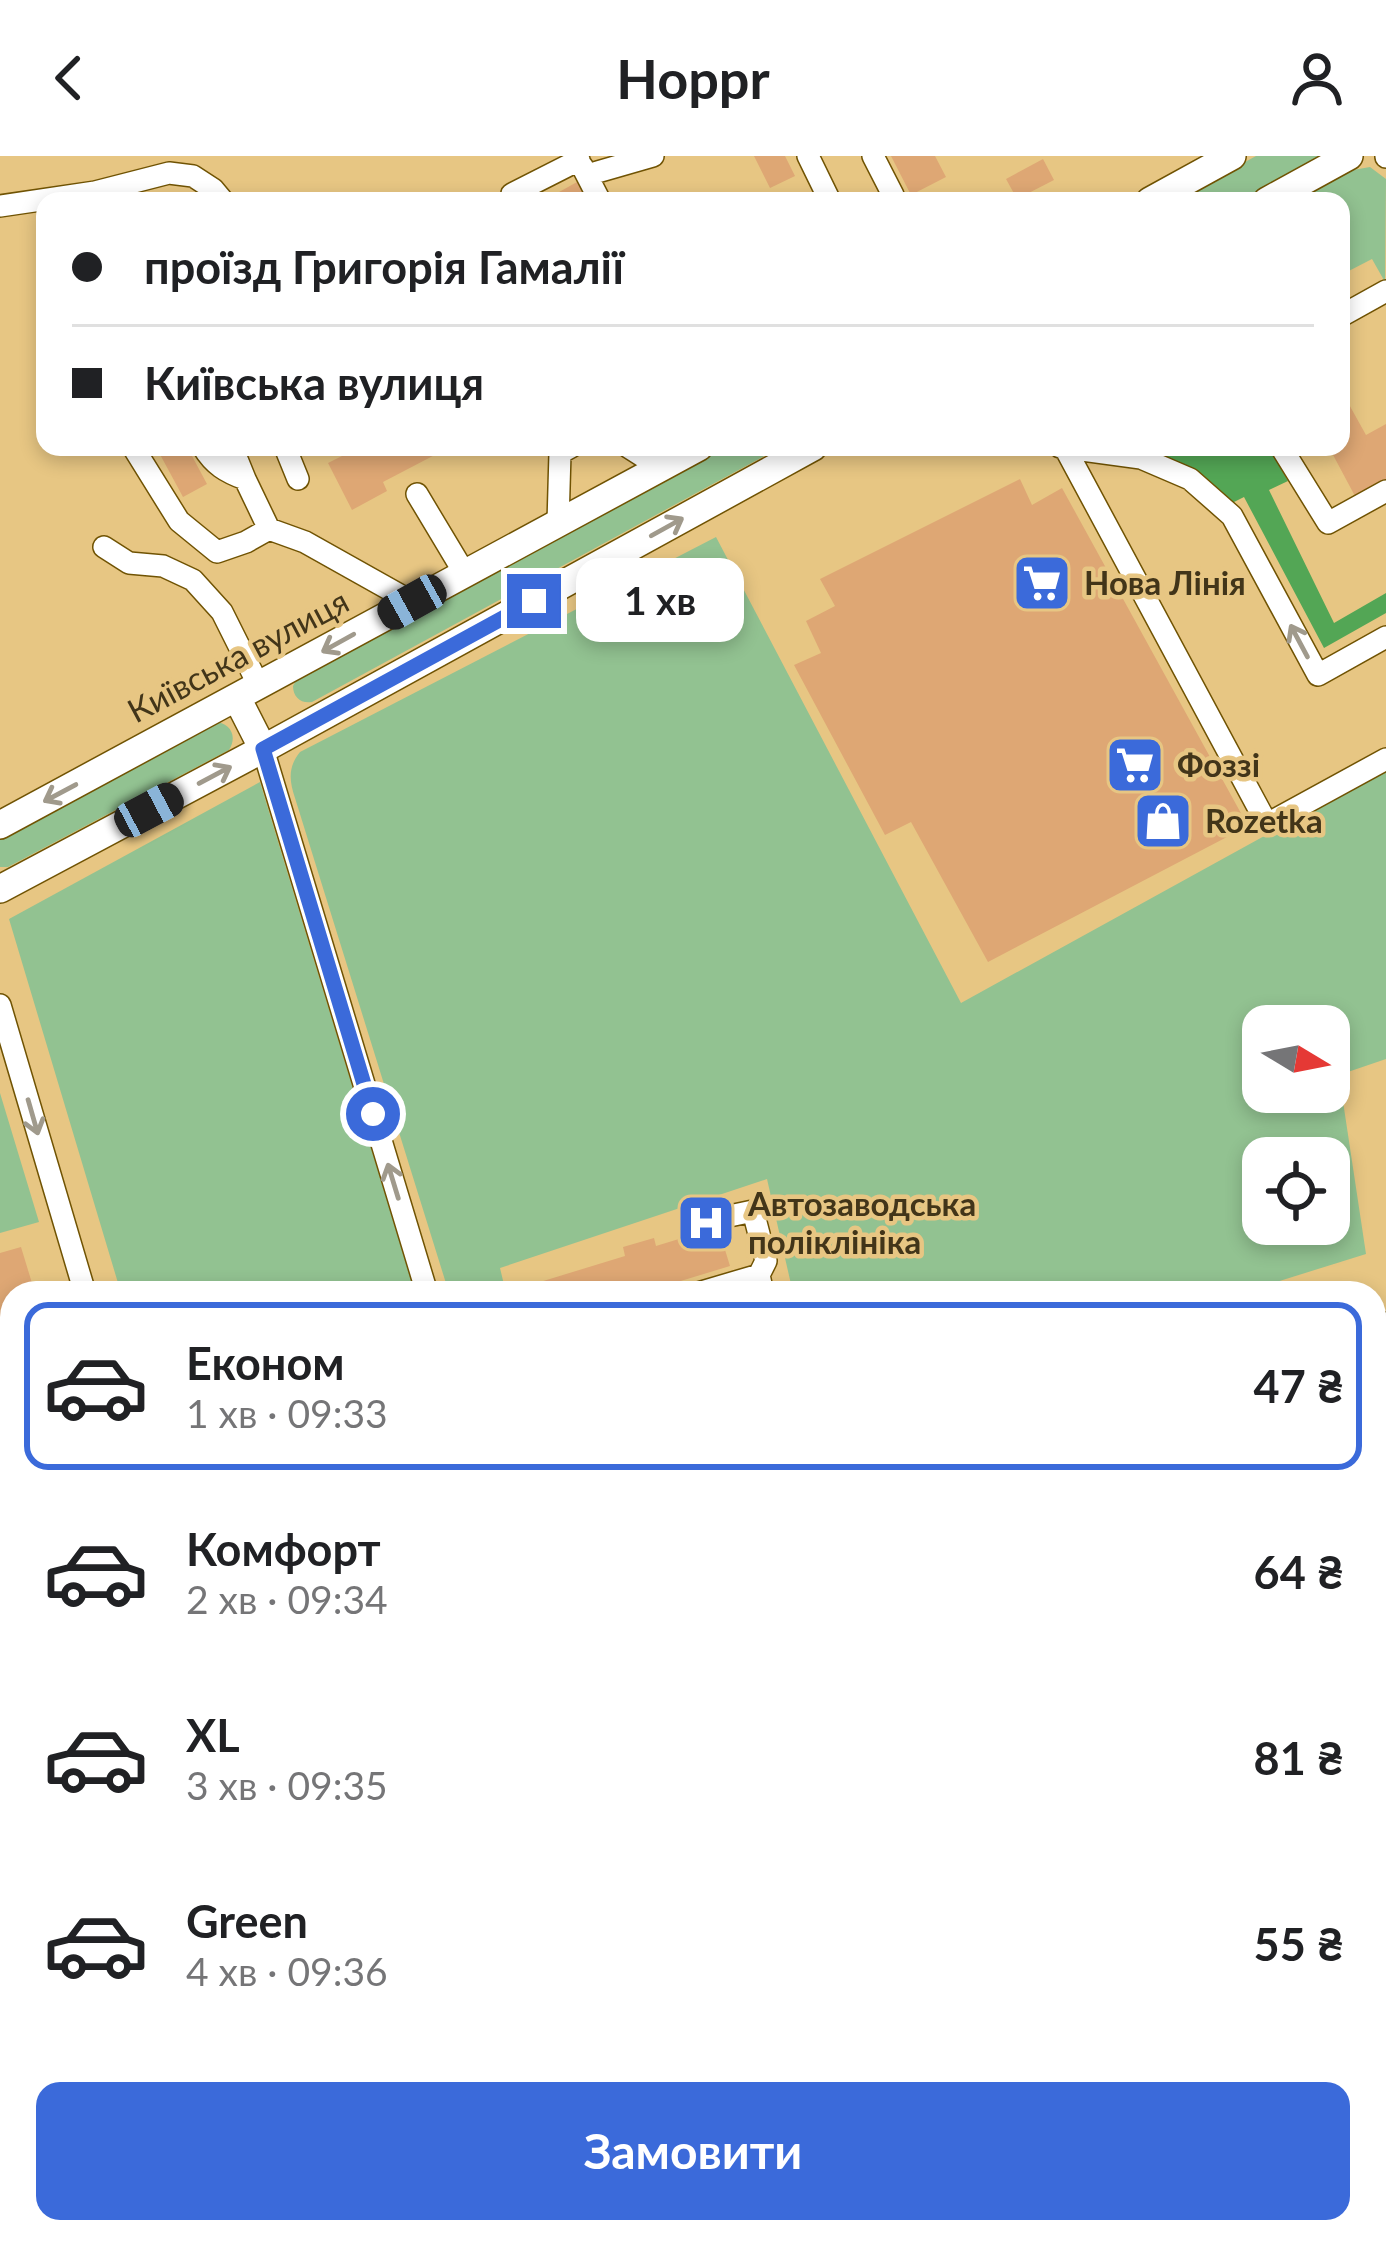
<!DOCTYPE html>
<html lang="uk">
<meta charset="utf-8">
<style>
:root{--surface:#fff;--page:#f6f6f6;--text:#202124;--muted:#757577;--line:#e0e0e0;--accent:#3b6ada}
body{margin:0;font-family:Lato,sans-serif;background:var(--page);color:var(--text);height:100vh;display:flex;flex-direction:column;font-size:45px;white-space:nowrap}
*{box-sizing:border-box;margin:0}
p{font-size:39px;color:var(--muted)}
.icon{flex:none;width:66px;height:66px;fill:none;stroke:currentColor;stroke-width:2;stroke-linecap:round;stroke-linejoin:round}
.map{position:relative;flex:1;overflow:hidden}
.drawer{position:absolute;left:0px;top:1125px;width:1386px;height:963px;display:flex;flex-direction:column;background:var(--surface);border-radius:36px 36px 0 0;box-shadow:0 6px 18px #0003}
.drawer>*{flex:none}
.hud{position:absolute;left:36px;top:36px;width:1314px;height:264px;border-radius:24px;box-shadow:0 6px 18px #0003;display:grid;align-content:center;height:264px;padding:0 36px;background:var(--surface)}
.needle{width:78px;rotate:100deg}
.controls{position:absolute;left:1242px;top:849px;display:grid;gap:24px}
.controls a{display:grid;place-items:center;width:108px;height:108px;border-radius:24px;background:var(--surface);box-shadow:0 6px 18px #0003;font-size:60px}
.end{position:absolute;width:54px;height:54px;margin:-27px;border:15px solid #3b6ada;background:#fff;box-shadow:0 0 0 6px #fff}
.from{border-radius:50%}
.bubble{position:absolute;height:84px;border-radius:24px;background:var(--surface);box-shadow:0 6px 18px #0003;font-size:39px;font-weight:700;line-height:84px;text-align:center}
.car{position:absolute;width:36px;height:72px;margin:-36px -18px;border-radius:15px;box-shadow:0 0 9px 3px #0007;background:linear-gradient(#222 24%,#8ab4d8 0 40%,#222 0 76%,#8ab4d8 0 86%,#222 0)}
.hud b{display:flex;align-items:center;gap:42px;height:114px;font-size:45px}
.hud b+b{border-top:3px solid var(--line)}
.hud i{width:30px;height:30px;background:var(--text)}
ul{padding:21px 0 0;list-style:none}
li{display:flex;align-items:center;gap:36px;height:168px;margin:0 24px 18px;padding:0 12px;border:6px solid transparent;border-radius:24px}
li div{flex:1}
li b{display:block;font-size:45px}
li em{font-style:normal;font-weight:700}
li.on{border-color:var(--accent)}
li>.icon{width:108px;height:108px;stroke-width:1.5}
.button{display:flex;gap:24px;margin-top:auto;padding:24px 36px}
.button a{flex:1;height:138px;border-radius:24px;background:var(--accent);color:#fff;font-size:48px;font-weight:700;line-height:138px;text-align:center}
header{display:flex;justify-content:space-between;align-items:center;height:156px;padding:0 36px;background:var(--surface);font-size:54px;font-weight:700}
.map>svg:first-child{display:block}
.green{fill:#92c291;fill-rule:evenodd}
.forest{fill:#53a655}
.building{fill:#dea774}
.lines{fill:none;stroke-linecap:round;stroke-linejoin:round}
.minor-casing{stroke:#705303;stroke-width:24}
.major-casing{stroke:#705303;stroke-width:30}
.minor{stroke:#fff;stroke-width:21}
.major{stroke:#fff;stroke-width:27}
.oneway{stroke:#a09a8c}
.route{stroke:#3b6ada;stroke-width:15}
.labels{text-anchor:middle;stroke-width:9;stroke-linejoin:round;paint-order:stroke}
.poi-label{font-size:33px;font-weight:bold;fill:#423519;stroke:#e7c683;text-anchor:start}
.street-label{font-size:33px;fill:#423519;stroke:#e7c683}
</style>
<header><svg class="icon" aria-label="back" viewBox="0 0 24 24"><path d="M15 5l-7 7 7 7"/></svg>Hoppr<svg class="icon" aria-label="person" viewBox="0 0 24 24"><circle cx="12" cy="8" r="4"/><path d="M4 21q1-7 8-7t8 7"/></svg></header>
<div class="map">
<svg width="1386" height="2087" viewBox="0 0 1386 2087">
<rect width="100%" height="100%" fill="#e7c683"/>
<path class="green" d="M1256,0H1324L1240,45H1174Z
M1370,11L1386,23L1385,126L1372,103L1341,119V45H1295L1353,14Z
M724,291H781L312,546C301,548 293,541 293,530L298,521Z
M716,381L961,847L1386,613V903L1339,919L1366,1098L1241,1137H793L767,1023L500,1112L506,1137H449L295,642C289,624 288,611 300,596ZM1263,870H1329V936H1263ZM1263,1002H1329V1068H1263Z
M214,566C230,566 238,580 229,594L8,711H0V683Z
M260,626L415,1137H121L9,763Z
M0,937L39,1066L0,1077Z"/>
<path class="forest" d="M1138,291H1269L1288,325L1269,334L1334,467L1386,437V457L1324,492L1244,341L1232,347C1200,317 1180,303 1138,291Z"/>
<path class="building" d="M754,0H785L795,20L770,32Z
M891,0H935L946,21L911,39Z
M1043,3L1054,24L1017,43L1006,23Z
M577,26L587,45H543Z
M1341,234L1366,279L1386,268V325L1356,342L1332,297L1346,290L1341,281Z
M156,291H197L199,296L192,300L207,328L183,341Z
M360,291H450L383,326L387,335L352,354L328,307Z
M1020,323L1032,349L1062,332L1248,670L988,806L911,666L885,679L794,509L821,497L806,465L835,450L820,423Z
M718,1071L730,1110L661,1131L663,1137H625L624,1134L614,1137H544L540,1126L625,1100L623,1091L654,1082L656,1090Z
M21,1091L35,1137H12L11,1211L0,1174V1097Z
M10,1314L12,1447L0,1451V1418L8,1415L0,1388V1317Z
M1386,1397V1655L1374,1659V1401Z
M0,1618L12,1653V1708L5,1710L12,1736L0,1739Z
M1386,1751V2087H1116L1112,2076H1374V1755Z
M633,2076H680L684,2087H600Z
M759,2076H994L997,2087H762Z"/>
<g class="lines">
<defs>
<path id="minor" d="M808,0L830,45
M873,0L893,39
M1386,0V1
M582,10L600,45
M587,19L653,0
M512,45V38L579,4L577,0
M0,50L95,36L169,17L193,20L213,33L223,45
M1341,160L1386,135
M133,291L179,365L217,396L246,386L269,373L305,386L412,446
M203,291C214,309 226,316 245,323L269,373
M232,291L245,323
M285,291L298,323
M628,291L661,312
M1060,291L1141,302L1190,323L1232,360L1318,519L1386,481
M1281,291L1328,367L1386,335
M1065,292L1267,668L1386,603
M417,338L465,418
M558,367L560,297L571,291
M104,391L129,407L163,410L193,424L222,456L259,530
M263,593L427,1137
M0,849L85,1137
M701,1066L753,1055L766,1105L759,1119L763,1137
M698,1137L759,1119
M1374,1171L1386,1167
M1374,1367L1386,1366
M0,1464L12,1460
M0,1583L12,1580
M1374,1706L1386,1703
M367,2076L371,2087
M707,2076L710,2087
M1012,2076L1015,2087
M98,2087L135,2076"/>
<path id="major" d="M1150,45L1232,0
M1267,45L1349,0
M237,542L263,593
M0,669L699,291
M0,733L263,593L813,291"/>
</defs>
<use href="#minor" class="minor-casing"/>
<use href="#major" class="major-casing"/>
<use href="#minor" class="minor"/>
<use href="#major" class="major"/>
</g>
<defs><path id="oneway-shaft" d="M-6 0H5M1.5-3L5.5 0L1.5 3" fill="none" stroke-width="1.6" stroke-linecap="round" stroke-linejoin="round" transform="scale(3)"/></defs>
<g class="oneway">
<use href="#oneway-shaft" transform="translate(667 371) rotate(-29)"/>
<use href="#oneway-shaft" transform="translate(1299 485) rotate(-118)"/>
<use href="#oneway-shaft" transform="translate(338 487) rotate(151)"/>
<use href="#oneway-shaft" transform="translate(215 619) rotate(-28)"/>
<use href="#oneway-shaft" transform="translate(60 637) rotate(152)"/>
<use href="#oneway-shaft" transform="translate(33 961) rotate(74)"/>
<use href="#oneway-shaft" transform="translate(393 1025) rotate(-107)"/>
</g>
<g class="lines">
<path class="route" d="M373,958L263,593L534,445"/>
</g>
<defs>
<symbol id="supermarket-square" viewBox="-11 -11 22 22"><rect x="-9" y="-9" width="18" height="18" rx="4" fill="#3b6ada" stroke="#e7c683"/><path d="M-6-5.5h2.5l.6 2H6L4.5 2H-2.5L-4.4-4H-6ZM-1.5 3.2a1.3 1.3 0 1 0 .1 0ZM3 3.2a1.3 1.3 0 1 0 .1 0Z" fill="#fff"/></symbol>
<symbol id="shop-square" viewBox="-11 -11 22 22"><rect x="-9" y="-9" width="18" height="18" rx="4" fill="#3b6ada" stroke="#e7c683"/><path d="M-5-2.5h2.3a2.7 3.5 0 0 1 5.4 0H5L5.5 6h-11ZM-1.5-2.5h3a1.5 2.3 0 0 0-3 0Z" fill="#fff"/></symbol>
<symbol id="hospital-square" viewBox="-11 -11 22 22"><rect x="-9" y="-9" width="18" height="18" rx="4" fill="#3b6ada" stroke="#e7c683"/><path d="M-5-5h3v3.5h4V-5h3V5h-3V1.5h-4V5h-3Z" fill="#fff"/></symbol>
</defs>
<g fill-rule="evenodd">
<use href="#supermarket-square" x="1009" y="394" width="66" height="66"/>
<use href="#supermarket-square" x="1102" y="576" width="66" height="66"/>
<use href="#shop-square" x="1130" y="632" width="66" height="66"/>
<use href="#hospital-square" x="673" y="1034" width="66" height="66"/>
</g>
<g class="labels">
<g class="poi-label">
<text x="1084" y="439">Нова Лінія</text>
<text x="1177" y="621">Фоззі</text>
<text x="1205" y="677">Rozetka</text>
<text x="748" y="1060">Автозаводська<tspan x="748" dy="38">поліклініка</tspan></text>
</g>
<g class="street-label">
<text transform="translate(238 500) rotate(-28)" y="12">Київська вулиця</text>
</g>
</g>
</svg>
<div class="controls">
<a><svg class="needle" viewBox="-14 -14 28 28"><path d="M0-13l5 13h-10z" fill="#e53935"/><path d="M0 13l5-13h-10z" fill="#757577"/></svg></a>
<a><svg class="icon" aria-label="locate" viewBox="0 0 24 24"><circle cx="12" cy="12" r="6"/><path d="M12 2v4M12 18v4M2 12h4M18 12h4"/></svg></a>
</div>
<i class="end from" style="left:373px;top:958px"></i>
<i class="end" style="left:534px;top:445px"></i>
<div class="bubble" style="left:576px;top:402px;width:168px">1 хв</div>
<i class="car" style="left:412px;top:446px;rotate:241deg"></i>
<i class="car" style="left:149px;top:654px;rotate:62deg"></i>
<div class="hud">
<b><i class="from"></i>проїзд Григорія Гамалії</b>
<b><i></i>Київська вулиця</b>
</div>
<section class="drawer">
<ul>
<li class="on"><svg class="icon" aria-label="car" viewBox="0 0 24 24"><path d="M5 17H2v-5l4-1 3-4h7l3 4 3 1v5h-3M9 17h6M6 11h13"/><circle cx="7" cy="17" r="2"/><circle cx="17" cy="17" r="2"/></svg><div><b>Економ</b><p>1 хв · 09:33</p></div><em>47 ₴</em></li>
<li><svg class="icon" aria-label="car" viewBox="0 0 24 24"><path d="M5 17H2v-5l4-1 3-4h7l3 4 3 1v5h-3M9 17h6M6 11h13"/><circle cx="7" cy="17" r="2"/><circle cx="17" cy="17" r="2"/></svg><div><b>Комфорт</b><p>2 хв · 09:34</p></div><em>64 ₴</em></li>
<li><svg class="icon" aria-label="car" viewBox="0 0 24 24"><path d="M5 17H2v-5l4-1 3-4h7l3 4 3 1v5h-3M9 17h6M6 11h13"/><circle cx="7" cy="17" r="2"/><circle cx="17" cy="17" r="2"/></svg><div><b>XL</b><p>3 хв · 09:35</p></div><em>81 ₴</em></li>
<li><svg class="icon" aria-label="car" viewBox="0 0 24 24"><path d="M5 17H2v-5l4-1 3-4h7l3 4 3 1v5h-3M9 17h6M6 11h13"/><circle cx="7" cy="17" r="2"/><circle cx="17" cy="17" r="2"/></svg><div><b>Green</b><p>4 хв · 09:36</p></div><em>55 ₴</em></li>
</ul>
<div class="button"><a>Замовити</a></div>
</section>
</div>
